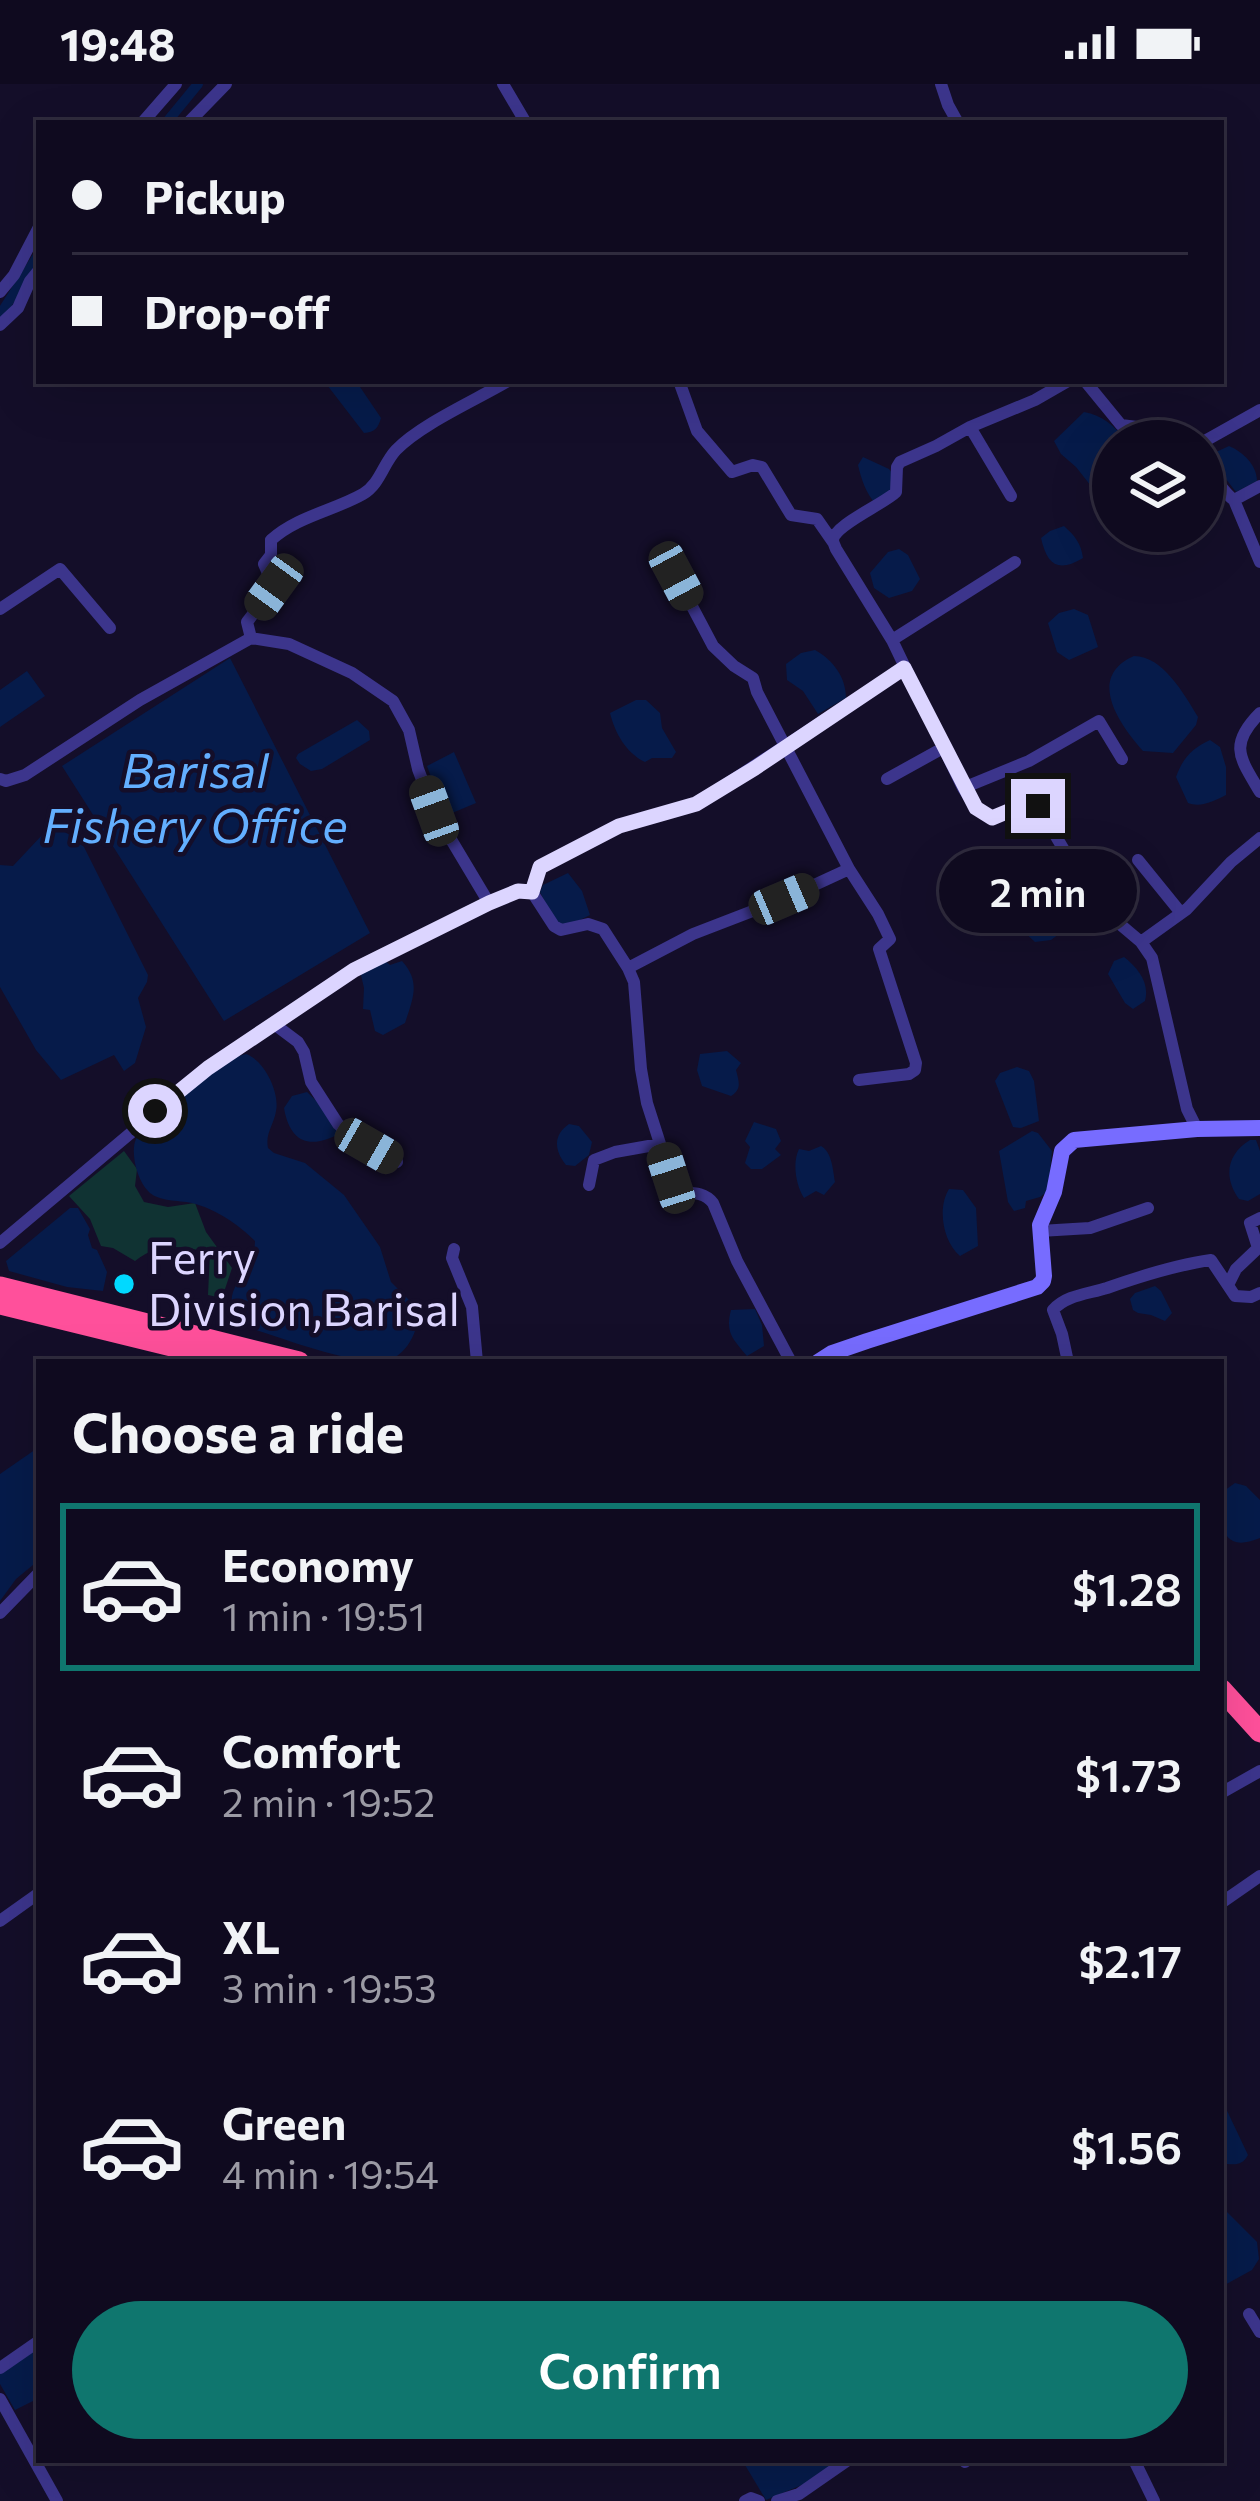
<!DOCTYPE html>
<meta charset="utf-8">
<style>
:root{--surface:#0f0a1f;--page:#1d182c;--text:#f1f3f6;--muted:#9b9aa4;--line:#2f2b3d;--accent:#0f766e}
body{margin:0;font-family:Commissioner,sans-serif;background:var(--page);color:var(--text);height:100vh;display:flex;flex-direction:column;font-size:45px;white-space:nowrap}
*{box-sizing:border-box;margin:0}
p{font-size:39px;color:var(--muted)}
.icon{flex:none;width:66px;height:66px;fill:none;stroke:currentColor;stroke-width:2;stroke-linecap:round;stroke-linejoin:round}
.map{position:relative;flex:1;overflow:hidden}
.drawer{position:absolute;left:36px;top:1275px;width:1188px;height:1104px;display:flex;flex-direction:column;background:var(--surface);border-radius:0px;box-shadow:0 12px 48px #0002,0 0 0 3px var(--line)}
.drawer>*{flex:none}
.top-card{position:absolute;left:36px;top:36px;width:1188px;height:264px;border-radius:0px;box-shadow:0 12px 48px #0002,0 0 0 3px var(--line);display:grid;align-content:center;height:264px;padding:0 36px;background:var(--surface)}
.buttons{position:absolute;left:1092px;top:336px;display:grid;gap:24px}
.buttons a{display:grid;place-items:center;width:132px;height:132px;border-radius:50%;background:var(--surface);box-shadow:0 12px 48px #0002,0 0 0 3px var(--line);font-size:60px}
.end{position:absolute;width:54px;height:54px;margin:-27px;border:15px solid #dcd5ff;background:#111;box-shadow:0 0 0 6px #111}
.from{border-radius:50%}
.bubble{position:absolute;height:84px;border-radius:42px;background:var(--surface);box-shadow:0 12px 48px #0002,0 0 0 3px var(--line);font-size:39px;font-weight:600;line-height:84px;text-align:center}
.car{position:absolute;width:36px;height:72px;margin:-36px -18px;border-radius:15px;box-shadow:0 0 9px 3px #0007;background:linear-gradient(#222 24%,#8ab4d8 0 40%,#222 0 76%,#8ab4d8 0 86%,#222 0)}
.top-card b{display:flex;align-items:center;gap:42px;height:114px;font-size:45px}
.top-card b+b{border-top:3px solid var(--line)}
.top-card i{width:30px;height:30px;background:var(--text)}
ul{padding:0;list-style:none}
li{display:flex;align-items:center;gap:36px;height:168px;margin:0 24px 18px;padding:0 12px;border:6px solid transparent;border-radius:0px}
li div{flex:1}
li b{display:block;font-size:45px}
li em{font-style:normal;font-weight:600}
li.active{border-color:var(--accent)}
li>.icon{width:108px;height:108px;stroke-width:1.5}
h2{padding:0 36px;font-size:54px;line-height:144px}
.cta{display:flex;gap:24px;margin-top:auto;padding:24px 36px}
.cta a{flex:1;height:138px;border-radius:72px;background:var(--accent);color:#fff;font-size:48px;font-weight:600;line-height:138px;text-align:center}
.status{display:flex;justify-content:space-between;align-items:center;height:84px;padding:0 60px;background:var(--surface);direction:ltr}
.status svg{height:33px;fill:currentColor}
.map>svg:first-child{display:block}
.green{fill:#103333}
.water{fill:#061b4a}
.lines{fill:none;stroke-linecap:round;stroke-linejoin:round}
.canal{stroke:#061b4a;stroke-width:10}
.street{stroke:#3c358c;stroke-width:12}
.secondary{stroke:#776cff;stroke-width:16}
.highway{stroke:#ff509b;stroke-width:21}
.route{stroke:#dcd5ff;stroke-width:15}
.poi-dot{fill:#01d9ff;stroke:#140e29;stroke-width:4.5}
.labels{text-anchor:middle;stroke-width:9;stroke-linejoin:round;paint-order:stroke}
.poi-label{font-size:45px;fill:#dcd5ff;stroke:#140e29;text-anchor:start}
.water-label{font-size:48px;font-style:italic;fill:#63afff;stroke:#140e29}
</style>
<div class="status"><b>19:48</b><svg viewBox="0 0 49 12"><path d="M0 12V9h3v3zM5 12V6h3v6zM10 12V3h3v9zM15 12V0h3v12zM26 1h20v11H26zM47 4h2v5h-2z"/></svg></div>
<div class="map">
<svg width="1260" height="2417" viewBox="0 0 1260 2417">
<rect width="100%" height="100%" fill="#140e29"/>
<path class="green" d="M124,1067L137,1085L135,1102L144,1118L168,1123L195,1119L206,1148L232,1184L222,1214L208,1211L210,1168C179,1163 162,1156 135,1177L113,1164L101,1162L90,1135L69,1112Z"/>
<path class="water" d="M324,297H356L381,334C378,344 375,348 364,349Z
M1084,328C1102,331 1115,342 1126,357H1113V424L1110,426L1076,383L1061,370L1054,357Z
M1229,362C1243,368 1257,381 1257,397L1236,408L1212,377L1214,369Z
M863,373L889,385L893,390L892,408L876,420C866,410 861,394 858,381Z
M1064,442C1075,452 1081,459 1083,474C1058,489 1047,481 1041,454L1050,447Z
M899,465L908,471L920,495L912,507L889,514L874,504L870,489L888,468Z
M1074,525L1088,531L1098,563L1069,576L1057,568L1048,539L1059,529Z
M815,566C833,576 846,593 846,614L818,630L803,607L787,596L786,580L801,569Z
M1134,572C1163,572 1184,610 1198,633L1196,641L1173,669L1143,667C1119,640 1086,593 1134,572Z
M230,574L370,849L224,937L62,682Z
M27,587L45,612L0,643V606Z
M636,616H646L660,629L662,644L676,668L672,674H652L645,678C626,669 615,649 610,629Z
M357,636L369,647L370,656L322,685L311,687L300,680L296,674L298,670Z
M1210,656L1220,663L1226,683V711C1214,717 1201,724 1188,719L1176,693C1183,674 1191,665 1210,656Z
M454,668L476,719L445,732L427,682Z
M59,745L81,757L148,891L147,898L138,914L146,943L135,979L124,987L114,971L61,996L36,966L0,903V781L13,782L44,749Z
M568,789L582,807L590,831L566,843L556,840L540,808L543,801Z
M1045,809C1061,814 1069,824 1071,841L1051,856L1035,858L1019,843L1023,822L1027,817Z
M1124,873C1138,884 1150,899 1145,917L1133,925L1125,919L1108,890L1114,877Z
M383,875L390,881L402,877C421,898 413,914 405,939L383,951L375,947L370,926L363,925L364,904L360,887Z
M727,967L741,979L736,986C739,998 742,1005 731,1012L702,1002L697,986L700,970Z
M246,970C264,976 280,1008 276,1027C274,1041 265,1049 268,1064L274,1069L305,1079L344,1111L380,1163L391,1198L419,1226C419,1246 406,1275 383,1277C347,1279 284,1255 250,1244C206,1209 255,1194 255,1157C239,1141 216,1125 192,1119C178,1116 158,1118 148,1107C137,1096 130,1068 136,1055C146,1036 209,986 228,976C234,973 240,972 246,970Z
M1017,983L1029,987L1034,997L1039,1037L1021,1044L1013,1043L995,997L1000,989Z
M307,1008L325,1025L341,1049C310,1066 290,1059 284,1024L292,1012Z
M754,1038L776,1045L781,1057L775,1065L781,1071L762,1085H751L745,1079L750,1063L745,1057Z
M569,1040L579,1042L592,1058L589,1071L575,1082L566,1081C554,1066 553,1051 569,1040Z
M1032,1047L1038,1049L1052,1067L1048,1107L1040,1113L1026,1117L1025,1124L1014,1127L1008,1118L999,1067Z
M1250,1056H1256L1260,1067V1110L1248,1117L1239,1115C1223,1093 1227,1070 1250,1056Z
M821,1062C832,1068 833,1086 835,1098L824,1111L816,1107L804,1114C796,1101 792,1079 799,1065L809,1067Z
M949,1105L963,1106L976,1124L978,1162L960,1172C943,1158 937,1124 949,1105Z
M70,1124H78L90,1145L88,1151L92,1164L97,1166L107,1188L103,1207L67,1203L9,1187L6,1177Z
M1155,1202L1161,1207L1172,1229L1165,1237L1151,1231L1138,1229L1133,1226L1130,1215L1135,1209Z
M755,1225L762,1241L764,1262L747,1272C733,1255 725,1249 731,1226Z
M39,1363V1476L16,1495L0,1517V1390Z
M1235,1399L1246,1402L1260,1416V1454C1219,1471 1221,1438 1221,1409Z
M1221,2014L1248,2071C1243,2080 1238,2081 1227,2080L1221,2084Z
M1221,2122L1257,2158L1259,2175L1252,2186L1221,2203Z
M39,2264V2314L15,2326L0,2300V2287Z
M742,2376H839L823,2392L766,2416Z"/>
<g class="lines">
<path class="canal" d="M166,39L198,0
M0,231L39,170"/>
<path class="street" d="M503,0L526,39
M941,0L948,21L958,39
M142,39L176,0
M188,39L226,0
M0,208L14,191L39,143
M0,241L18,224L30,197L39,186
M679,297L697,347L732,388L753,381L762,383L791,431L817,435L833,458
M1085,297L1121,341L1153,345L1165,357
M970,343L1011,412
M1203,358L1260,326
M1203,383C1216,391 1221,407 1234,416L1260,402
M1234,416L1260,478
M1015,478L892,556L963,704L976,724L992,734L1030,718L1038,722L1096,820L1141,858L1187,825L1231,778L1260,754
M676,492L713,562L734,582L753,594L757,608L849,785
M0,525L60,485L110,544
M251,554L247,538L274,503L264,480L271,471V456C298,432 333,427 363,410C380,400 383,380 396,366C421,340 476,316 508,297
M892,556L836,465C835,462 833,459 833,456C834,441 884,420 896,408L897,383L900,378L936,362L970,343L1035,316L1068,297
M1260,629C1228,661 1240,674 1260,708
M0,695L6,697L25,691L140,616L251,554L289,560L352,589L393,617L409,646L418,685L434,727L489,819
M887,695L943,664
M963,704L1029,677L1099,637L1122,675
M1138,776L1181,829
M532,808L554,842L561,846L588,840L603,845L628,884L634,898L641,985L647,1019L671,1094L679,1108C692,1109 704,1108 713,1119L737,1177L791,1278
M1141,858L1152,874L1187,1025L1197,1045
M628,884L693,850L784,815L849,785L878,830L890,855L879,865L916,979L915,986L909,990L859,996
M274,940L298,958L304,968L311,998L338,1040L356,1056L397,1078
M589,1101L594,1076L615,1068L660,1060
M1040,1147L1090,1144L1148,1124
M0,1159L208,984L280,935L354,886L490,819L518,807L532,808L540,783L619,742L696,720L904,584
M454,1165L452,1174L472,1223L477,1278
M1228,1201L1236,1185L1258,1164L1250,1139L1260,1134
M1068,1278L1062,1250L1053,1226C1066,1211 1088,1210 1107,1204C1141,1192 1175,1181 1211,1176L1235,1212L1251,1213L1260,1209
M0,1529L39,1489
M1221,1709L1260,1687
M1221,1819L1260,1792
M0,1837L39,1809
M1249,2230L1260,2248
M0,2284L39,2257
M0,2315L57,2417
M964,2376L965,2378
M1134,2376L1154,2417
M745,2417L751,2414L759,2417
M777,2417L799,2410L848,2376"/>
<path class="secondary" d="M818,1278L832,1269L867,1257L1037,1203L1043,1197L1044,1192L1040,1141L1054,1108L1062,1067L1074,1056L1197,1045L1260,1044"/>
<path class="highway" d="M0,1203L299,1278
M0,1220L237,1278
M1221,1605L1260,1648"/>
</g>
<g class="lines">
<path class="route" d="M155,1027L208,984L354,886L489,819L518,807L532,808L540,783L619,742L696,720L755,684L904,584L976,724L992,734L1030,718L1038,722"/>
</g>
<circle class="poi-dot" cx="124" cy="1200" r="12"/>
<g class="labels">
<g class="poi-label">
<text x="148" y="1190">Ferry<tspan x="148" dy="52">Division,Barisal</tspan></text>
</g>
<g class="water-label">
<text x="195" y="704">Barisal<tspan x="195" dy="55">Fishery Office</tspan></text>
</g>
</g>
</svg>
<div class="buttons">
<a><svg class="icon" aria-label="layers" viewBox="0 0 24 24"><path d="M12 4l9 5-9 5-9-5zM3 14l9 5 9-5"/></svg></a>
</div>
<i class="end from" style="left:155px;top:1027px"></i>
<i class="end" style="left:1038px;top:722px"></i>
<div class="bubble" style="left:939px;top:765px;width:198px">2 min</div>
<i class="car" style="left:676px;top:492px;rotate:152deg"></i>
<i class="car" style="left:274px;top:503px;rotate:216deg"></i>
<i class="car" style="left:434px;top:727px;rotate:340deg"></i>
<i class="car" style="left:784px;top:815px;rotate:67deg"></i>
<i class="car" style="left:369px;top:1062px;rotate:120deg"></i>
<i class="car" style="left:671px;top:1094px;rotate:342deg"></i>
<div class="top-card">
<b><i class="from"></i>Pickup</b>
<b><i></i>Drop-off</b>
</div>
<section class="drawer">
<h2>Choose a ride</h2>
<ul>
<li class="active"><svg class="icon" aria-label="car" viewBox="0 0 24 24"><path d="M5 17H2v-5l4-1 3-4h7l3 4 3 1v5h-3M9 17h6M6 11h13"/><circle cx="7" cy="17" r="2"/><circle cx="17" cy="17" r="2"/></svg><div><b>Economy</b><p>1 min · 19:51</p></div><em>$1.28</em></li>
<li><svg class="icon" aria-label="car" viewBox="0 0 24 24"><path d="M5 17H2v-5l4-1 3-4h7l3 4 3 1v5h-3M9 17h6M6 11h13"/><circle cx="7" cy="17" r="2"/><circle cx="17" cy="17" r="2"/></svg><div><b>Comfort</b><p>2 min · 19:52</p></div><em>$1.73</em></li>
<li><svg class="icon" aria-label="car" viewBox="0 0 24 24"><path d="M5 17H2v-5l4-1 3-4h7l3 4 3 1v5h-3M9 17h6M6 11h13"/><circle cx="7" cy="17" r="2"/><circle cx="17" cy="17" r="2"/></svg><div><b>XL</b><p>3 min · 19:53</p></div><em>$2.17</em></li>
<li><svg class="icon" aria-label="car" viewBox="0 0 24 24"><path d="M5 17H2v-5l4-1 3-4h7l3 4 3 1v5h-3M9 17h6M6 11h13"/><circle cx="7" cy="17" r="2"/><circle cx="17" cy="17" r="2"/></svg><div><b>Green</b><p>4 min · 19:54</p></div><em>$1.56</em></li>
</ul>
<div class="cta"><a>Confirm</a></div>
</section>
</div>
